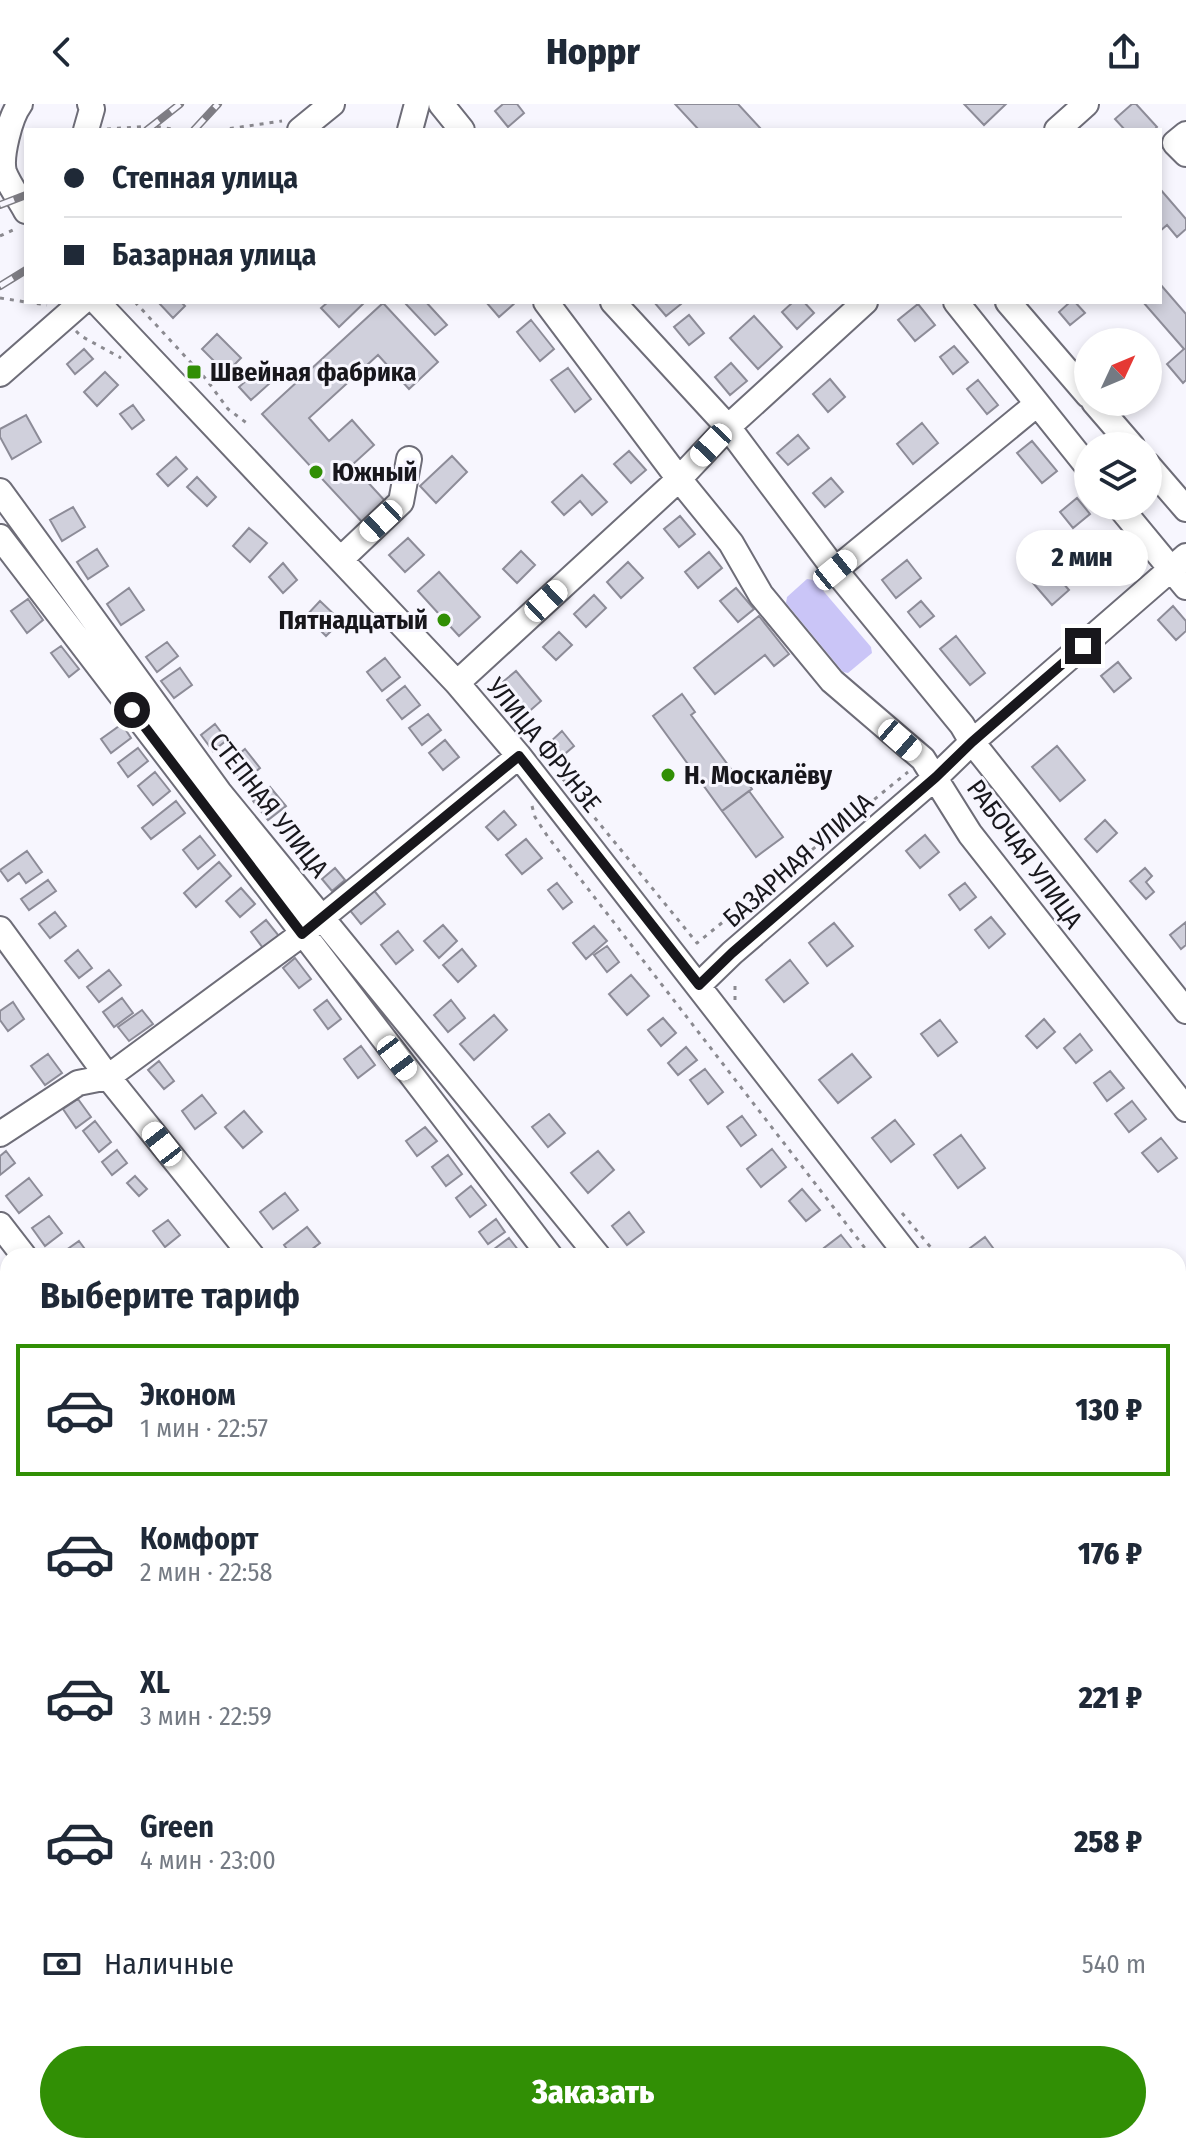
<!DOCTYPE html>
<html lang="ru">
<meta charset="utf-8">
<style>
:root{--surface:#fff;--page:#f6f6f7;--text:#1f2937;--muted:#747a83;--line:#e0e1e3;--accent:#318f05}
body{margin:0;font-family:"Fira Sans Condensed",sans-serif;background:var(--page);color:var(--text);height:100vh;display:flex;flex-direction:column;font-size:30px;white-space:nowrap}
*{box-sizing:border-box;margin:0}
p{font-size:26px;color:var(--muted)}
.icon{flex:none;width:44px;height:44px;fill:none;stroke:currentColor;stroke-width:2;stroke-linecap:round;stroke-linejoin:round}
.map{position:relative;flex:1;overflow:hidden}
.side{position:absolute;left:0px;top:1144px;width:1186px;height:906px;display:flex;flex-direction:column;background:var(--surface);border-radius:24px 24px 0 0;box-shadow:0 4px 12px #0003}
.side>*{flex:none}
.guide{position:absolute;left:24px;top:24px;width:1138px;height:176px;border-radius:0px;box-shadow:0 4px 12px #0003;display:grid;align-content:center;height:176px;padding:0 40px;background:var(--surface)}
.needle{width:52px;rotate:46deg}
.fabs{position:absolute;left:1074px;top:224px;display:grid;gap:16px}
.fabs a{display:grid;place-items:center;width:88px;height:88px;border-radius:50%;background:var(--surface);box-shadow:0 4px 12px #0003;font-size:40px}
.end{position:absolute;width:36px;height:36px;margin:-18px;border:10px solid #18171c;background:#fff;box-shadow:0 0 0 4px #fff}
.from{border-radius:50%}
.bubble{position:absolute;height:56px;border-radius:28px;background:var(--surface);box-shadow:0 4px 12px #0003;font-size:26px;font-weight:800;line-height:56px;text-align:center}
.car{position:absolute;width:24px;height:48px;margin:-24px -12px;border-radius:10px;box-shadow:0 0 6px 2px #0007;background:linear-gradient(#fff 24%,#345 0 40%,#fff 0 76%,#345 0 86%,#fff 0)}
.guide b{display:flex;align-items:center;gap:28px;height:76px;font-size:30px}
.guide b+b{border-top:2px solid var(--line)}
.guide i{width:20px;height:20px;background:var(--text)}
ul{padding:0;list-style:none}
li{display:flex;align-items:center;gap:24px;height:132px;margin:0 16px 12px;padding:0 24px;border:4px solid transparent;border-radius:0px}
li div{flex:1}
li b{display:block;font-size:30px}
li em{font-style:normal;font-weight:800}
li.current{border-color:var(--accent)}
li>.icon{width:72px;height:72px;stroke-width:1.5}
h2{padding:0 40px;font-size:36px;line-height:96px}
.pay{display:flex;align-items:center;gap:20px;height:88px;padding:0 40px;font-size:30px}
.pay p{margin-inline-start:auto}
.primary-button{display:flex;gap:16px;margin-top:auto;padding:16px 40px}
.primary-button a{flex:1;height:92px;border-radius:48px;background:var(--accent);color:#fff;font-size:32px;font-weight:800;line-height:92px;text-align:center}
header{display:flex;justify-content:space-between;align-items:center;height:104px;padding:0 40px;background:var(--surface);font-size:36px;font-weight:800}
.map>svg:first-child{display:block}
.green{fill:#cac5f7}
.building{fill:#d0d0dc;stroke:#8d8c98;stroke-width:2}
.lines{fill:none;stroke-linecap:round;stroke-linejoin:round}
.minor-casing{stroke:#6e6d78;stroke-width:28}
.major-casing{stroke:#6e6d78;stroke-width:36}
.path{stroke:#8b8a90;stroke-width:3;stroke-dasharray:4 6;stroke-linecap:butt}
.minor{stroke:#fff;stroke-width:24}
.major{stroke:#fff;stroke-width:32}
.rail-casing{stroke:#7e7d84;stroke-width:8}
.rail{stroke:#f7f6fe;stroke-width:5;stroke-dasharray:15;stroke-linecap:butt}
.route{stroke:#18171c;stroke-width:10}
.poi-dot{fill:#318f05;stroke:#f7f6fe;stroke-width:3}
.labels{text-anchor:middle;stroke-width:6;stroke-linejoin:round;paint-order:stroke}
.poi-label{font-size:26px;font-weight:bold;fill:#18171c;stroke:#f7f6fe;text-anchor:start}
.street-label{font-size:26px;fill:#18171c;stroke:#f7f6fe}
</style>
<header><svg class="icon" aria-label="back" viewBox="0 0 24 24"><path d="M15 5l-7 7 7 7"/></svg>Hoppr<svg class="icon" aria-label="share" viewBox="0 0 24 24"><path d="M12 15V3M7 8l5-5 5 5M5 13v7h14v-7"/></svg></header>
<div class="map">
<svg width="1186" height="2049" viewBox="0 0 1186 2049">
<rect width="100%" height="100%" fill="#f7f6fe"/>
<path class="green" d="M807,475L814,476L871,543L872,549L848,569L843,568L786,499L787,493Z"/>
<path class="building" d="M503,0H517L524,9L508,23L495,7Z
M675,0H738L762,26H699Z
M964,0H1006L984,21Z
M1132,0H1136L1157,23L1154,26H1125L1115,15Z
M1160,85L1186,115V125L1177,133L1167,121L1160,127Z
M1160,180L1186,210V276L1183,279L1167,260L1184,245L1143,198H1160Z
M158,198H181L185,202L173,214Z
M328,198H365L339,223L321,204Z
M404,198H426L447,221L435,231Z
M486,198H516L499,213Z
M654,198H680L681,200L666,212Z
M793,198H804L814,209L797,225L782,208Z
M1070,198H1075L1085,209L1070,221L1059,208Z
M383,199L438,258L409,285L378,251L309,314L329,337L352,316L374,341L352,361L386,398L363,419L262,310Z
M918,200L935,221L915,237L898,216Z
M689,211L704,229L689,241L674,223Z
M754,212L782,243L758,265L730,234Z
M531,216L554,245L540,257L517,228Z
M217,230L241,254L226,269L202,245Z
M954,242L968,258L953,270L940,253Z
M84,245L93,255L75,270L67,260Z
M731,259L747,277L730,291L715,273Z
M568,264L591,295L575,308L551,276Z
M258,266L270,279L251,296L239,283Z
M105,268L118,281L97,302L84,288Z
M830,275L845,293L828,308L813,290Z
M978,276L998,301L987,310L967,285Z
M133,301L144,316L132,325L120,310Z
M26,311L41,338L12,355L0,333V325Z
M922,319L938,339L913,360L897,340Z
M798,331L809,344L788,361L777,349Z
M1032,337L1057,367L1042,379L1017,349Z
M629,347L646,366L631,379L614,360Z
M452,352L467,368L436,399L420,382Z
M176,353L187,365L168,382L157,370Z
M582,371L607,398L592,411L580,397L564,411L552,398Z
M197,373L216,393L207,402L187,383Z
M831,374L843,388L825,403L813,389Z
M1077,394L1090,410L1073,424L1060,408Z
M73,403L85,423L62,437L50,416Z
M680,412L695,430L679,443L664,425Z
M249,424L267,439L250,458L233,442Z
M1110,432L1121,446L1096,466L1085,453Z
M408,434L424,451L405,468L389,451Z
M97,445L108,462L88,475L77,458Z
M521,447L535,461L517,479L503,465Z
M709,448L722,464L698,484L685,468Z
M907,456L921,474L896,494L882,476Z
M628,458L643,474L621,494L607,478Z
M283,459L297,476L283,489L269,473Z
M1050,464L1069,486L1052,501L1033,479Z
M439,468L480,513L459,532L418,487Z
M129,484L144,506L121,521L107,500Z
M736,484L754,505L738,518L720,497Z
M594,491L606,504L586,523L574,510Z
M28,495L43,516L27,529L11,507Z
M320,497L341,517L326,532L306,512Z
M921,497L934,512L920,523L908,508Z
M1173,502L1186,517V527L1176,536L1158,516Z
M759,512L789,550L774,562L765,551L715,590L694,564Z
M559,528L572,541L556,556L543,543Z
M956,532L985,569L970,581L940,545Z
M167,538L178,552L157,568L146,553Z
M61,542L79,565L69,573L51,549Z
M385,554L400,573L382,587L367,568Z
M1118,558L1131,574L1114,588L1101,572Z
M180,564L192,581L174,594L161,577Z
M516,567L541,597L525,611L499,581Z
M405,582L420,601L402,615L387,596Z
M682,590L695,608L691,611L734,669L738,666L752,685L722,707L653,612Z
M428,610L441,626L422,641L409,624Z
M122,620L131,634L111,649L101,635Z
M215,620L227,636L213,647L201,631Z
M562,627L574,642L560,654L548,640Z
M445,636L459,653L443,666L429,649Z
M1057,642L1085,676L1060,697L1032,663Z
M138,644L148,657L128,673L118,659Z
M245,645L260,664L243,678L228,659Z
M155,668L170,687L153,701L138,682Z
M270,683L286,702L268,716L253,697Z
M749,687L783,733L756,753L722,707Z
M176,697L185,709L151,735L142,724Z
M504,707L516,721L498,736L486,723Z
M1105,716L1117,729L1097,748L1085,735Z
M925,731L939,748L920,764L906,747Z
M200,732L215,751L198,765L183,746Z
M526,735L542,754L522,770L506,751Z
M27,747L42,768L26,779L19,769L8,777L0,766Z
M219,758L231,772L196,803L184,789Z
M335,764L345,776L332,787L322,775Z
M1145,764L1152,772L1146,778L1154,788L1146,795L1130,777Z
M48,776L56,787L29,806L21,795Z
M557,779L572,798L563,805L548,786Z
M965,779L976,793L960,806L949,791Z
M241,784L255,800L240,813L226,797Z
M372,784L385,800L361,820L348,804Z
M55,808L66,822L50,834L39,820Z
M991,813L1005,830L989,844L975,826Z
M266,816L279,832L263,844L251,828Z
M1186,818V841L1181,845L1170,831Z
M834,819L853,842L827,862L809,839Z
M443,821L457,837L439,854L424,837Z
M594,822L607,837L586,855L573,839Z
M398,827L413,846L396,860L381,841Z
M607,842L619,858L607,868L594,851Z
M462,845L476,862L458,878L443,861Z
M78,846L92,864L79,874L65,857Z
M295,854L311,875L299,884L283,864Z
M790,856L808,879L784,898L766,876Z
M109,866L121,881L99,898L87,883Z
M631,871L649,892L627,911L609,890Z
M122,894L133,909L114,923L103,908Z
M327,896L341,915L328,925L314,906Z
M451,896L465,914L448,928L434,911Z
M13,898L24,915L8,927L0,916V907Z
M142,906L153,920L129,937L118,923Z
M494,911L507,926L474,956L460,940Z
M663,914L676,929L661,942L648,926Z
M1044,915L1055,928L1037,944L1026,932Z
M940,916L957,938L938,952L921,930Z
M1080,930L1092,946L1076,959L1064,944Z
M361,942L375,961L358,974L344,955Z
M686,943L697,956L678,971L668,959Z
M48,950L62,969L45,981L31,962Z
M852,950L871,973L838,999L819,976Z
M159,957L174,977L164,985L148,966Z
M705,965L723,988L708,1000L690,976Z
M1110,967L1124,984L1107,997L1094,979Z
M202,991L216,1009L195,1025L182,1007Z
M78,995L91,1013L76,1024L63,1005Z
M1132,997L1146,1015L1129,1028L1115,1010Z
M244,1007L262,1028L243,1044L225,1023Z
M549,1010L565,1029L548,1043L532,1023Z
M742,1012L756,1031L741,1042L727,1023Z
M895,1016L914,1040L891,1058L872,1034Z
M95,1017L111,1038L99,1048L83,1027Z
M425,1023L437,1037L417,1052L406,1037Z
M961,1031L985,1064L958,1084L934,1051Z
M1161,1034L1177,1054L1158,1068L1142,1049Z
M772,1045L786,1063L761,1083L747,1065Z
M117,1046L127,1059L112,1071L102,1058Z
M6,1047L15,1059L0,1071V1052Z
M598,1047L614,1066L588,1089L571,1069Z
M448,1051L462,1070L446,1082L432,1063Z
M135,1072L147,1085L139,1092L127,1079Z
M29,1074L42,1091L19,1109L6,1092Z
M471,1082L486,1101L470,1113L456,1094Z
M802,1085L820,1106L806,1117L789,1097Z
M285,1089L298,1106L273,1125L260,1108Z
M629,1108L644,1128L627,1141L612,1122Z
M49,1112L62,1129L45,1142L32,1124Z
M496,1115L505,1128L488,1140L479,1128Z
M168,1116L180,1131L165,1143L153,1127Z
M307,1123L320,1139L303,1152H292L284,1141Z
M841,1131L856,1150L853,1152H831L824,1144Z
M985,1133L996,1148L991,1152H963L962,1150Z
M509,1134L522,1151L492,1152L490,1148Z
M79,1137L90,1152H64L62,1149Z
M8,1264V1288L0,1277V1270Z
M1186,1406V1432H1185L1178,1424V1412Z
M8,1726V1752L7,1753L0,1743V1732Z
M1182,1791L1186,1797V1807L1178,1814V1795Z
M8,1892V1922L7,1923L0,1915V1898Z
M8,1961V1983H7L0,1973V1967Z
M127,2042H139L145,2049H119Z
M250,2042H274V2043L267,2049H255Z
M595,2042H615L617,2045L612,2049H587Z
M756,2042H777L783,2049H747Z
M906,2042H913L919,2049H897Z"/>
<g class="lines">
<defs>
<path id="minor" d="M20,0C10,13 0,53 4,68C9,81 19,94 26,107
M441,0L462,26
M86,26L92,5L90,0
M300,26L332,0
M410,26L417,0
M1057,26L1086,0
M1186,30L1175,39L1186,50
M97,198L457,579L519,652L908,1152
M546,198L679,375L731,439L761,491L832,577L923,655L970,730L1186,1005
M613,198L728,323L835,466L962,621L972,638L1186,907
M956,198L1088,363
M1008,198L1088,291
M0,270L82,198
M1094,298L1132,342
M1148,361L1186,405
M0,387L219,688L598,1152
M1119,402L1186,483
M0,433L550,1152
M341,455L401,398L409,355
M835,466L1037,300
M457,579L679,375L728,323L865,198
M0,825L108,973L252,1152
M699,881L732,849L936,673L972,638L1186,452
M0,1030L78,979L108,973L302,830L519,652
M0,1121L24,1152
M0,1347L8,1357
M0,1780L8,1789
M0,1840L8,1849
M1178,1883L1186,1894
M1178,1919L1186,1914
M0,1954L8,1948
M1178,1961L1186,1970
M175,2042L181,2049
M225,2042L230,2049
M550,2042L555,2049
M715,2042L721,2049
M963,2042L968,2049
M1015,2049L1023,2042"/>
<path id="major" d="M1178,1489L1186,1480
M519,2049L528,2042"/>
</defs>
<use href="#minor" class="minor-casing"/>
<use href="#major" class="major-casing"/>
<path class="path" d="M107,25L153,22L178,26
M220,26L282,17
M0,132L15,125
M0,194L26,198
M27,198L47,201
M135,198L206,275L228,305L248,320
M76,227L81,232L121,254
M563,675L697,839L908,668
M532,702L535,713L548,733L871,1152
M735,896V876
M902,1109L938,1152
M1178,1441H1186
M1178,1526L1183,1522
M1178,1537L1186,1547"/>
<use href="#minor" class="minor"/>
<use href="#major" class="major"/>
<defs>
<path id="rail" d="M147,26L180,0
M194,26L218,0
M0,101L26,91
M0,182L26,166"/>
</defs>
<use href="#rail" class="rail-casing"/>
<use href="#rail" class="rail"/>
</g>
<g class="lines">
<path class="route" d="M132,606L302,830L519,652L699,881L732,849L936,673L972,638L1083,542"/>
</g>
<g class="poi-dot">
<rect x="186" y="260" width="16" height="16" rx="4"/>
<circle cx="316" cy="368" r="8"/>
<circle cx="444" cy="516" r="8"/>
<circle cx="668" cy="671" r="8"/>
</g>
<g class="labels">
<g class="poi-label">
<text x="210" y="277">Швейная фабрика</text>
<text x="332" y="377">Южный</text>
<text x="428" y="525" text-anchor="end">Пятнадцатый</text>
<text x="684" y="680">Н. Москалёву</text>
</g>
<g class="street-label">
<text transform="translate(544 641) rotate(51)" y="9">УЛИЦА ФРУНЗЕ</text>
<text transform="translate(269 701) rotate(52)" y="9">СТЕПНАЯ УЛИЦА</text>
<text transform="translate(1025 750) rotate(54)" y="9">РАБОЧАЯ УЛИЦА</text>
<text transform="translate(798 756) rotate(-41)" y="9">БАЗАРНАЯ УЛИЦА</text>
</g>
</g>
</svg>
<div class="fabs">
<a><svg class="needle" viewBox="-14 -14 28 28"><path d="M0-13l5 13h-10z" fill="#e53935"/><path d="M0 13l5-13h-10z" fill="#747a83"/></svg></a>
<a><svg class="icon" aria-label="layers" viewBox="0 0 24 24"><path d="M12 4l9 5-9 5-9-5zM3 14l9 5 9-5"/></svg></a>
</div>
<i class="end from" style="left:132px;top:606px"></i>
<i class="end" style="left:1083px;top:542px"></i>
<div class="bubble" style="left:1016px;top:426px;width:132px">2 мин</div>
<i class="car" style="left:711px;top:341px;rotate:223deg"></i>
<i class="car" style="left:381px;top:417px;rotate:227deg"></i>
<i class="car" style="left:835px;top:466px;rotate:51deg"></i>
<i class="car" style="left:546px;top:497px;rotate:47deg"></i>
<i class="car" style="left:900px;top:636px;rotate:131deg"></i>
<i class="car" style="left:397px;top:954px;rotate:143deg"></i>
<i class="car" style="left:162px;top:1040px;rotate:322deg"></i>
<div class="guide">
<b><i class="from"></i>Степная улица</b>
<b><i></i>Базарная улица</b>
</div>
<section class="side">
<h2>Выберите тариф</h2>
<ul>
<li class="current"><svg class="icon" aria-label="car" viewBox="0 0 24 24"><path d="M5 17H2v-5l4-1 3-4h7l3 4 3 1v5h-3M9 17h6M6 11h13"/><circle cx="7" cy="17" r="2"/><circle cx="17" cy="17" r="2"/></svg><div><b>Эконом</b><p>1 мин · 22:57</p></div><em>130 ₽</em></li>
<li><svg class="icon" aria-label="car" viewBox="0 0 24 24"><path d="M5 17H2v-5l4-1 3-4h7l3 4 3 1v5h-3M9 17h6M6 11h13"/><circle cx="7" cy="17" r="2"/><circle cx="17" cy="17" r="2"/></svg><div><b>Комфорт</b><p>2 мин · 22:58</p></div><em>176 ₽</em></li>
<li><svg class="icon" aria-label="car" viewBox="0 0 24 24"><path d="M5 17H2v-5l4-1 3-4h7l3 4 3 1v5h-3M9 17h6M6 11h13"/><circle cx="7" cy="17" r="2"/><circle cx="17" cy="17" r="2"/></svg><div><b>XL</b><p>3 мин · 22:59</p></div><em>221 ₽</em></li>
<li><svg class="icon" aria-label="car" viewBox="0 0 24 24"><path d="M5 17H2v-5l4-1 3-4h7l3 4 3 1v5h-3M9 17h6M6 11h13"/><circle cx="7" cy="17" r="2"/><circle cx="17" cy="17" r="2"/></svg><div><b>Green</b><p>4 мин · 23:00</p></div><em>258 ₽</em></li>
</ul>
<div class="pay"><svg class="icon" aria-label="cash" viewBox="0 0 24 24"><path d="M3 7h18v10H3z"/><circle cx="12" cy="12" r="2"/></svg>Наличные<p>540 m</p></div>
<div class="primary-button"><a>Заказать</a></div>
</section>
</div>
